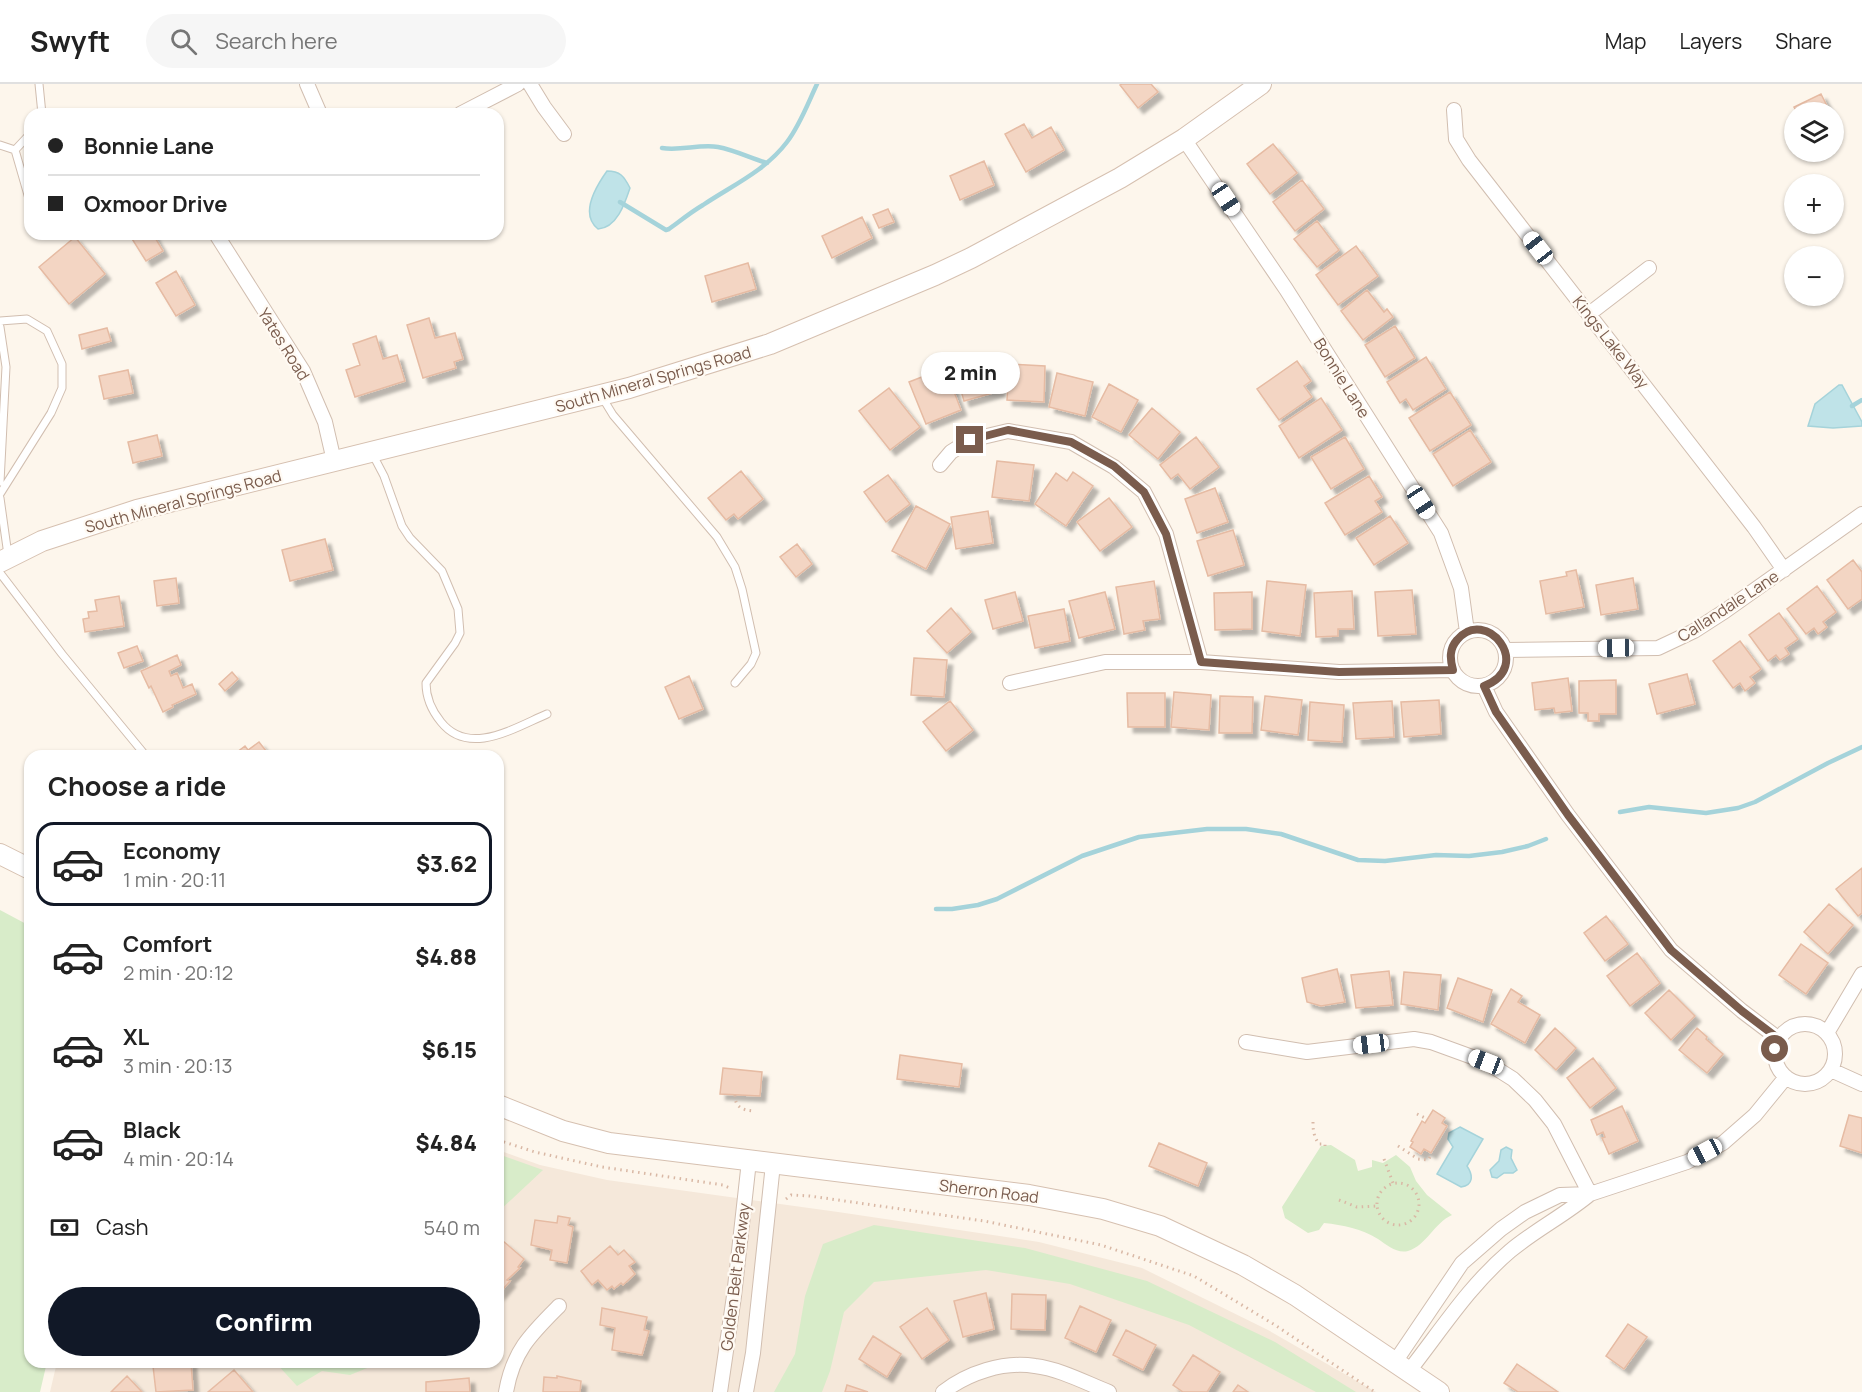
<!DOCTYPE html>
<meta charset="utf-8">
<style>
:root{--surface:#fff;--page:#f6f6f6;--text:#222;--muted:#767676;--line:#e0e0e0;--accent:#111827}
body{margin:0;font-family:Manrope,sans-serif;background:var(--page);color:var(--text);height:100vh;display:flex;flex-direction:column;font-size:22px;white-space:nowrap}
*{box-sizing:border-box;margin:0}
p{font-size:20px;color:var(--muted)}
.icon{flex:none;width:33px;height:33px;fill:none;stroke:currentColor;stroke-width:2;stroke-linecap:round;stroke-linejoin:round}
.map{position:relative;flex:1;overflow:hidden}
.sheet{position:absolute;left:24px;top:666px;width:480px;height:618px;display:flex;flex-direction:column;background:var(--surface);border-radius:18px;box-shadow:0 2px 4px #0004}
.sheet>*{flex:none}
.banner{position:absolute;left:24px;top:24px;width:480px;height:132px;border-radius:18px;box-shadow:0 2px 4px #0004;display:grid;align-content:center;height:132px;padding:0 24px;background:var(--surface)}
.tools{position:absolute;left:1784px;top:18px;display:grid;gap:12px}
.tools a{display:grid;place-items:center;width:60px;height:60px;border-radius:50%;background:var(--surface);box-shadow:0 2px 4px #0004;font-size:30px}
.end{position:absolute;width:27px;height:27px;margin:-14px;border:8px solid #7a5c4d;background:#fff;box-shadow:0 0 0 3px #fff}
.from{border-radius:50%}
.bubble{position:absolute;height:42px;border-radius:21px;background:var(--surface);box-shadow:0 2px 4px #0004;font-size:20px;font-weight:800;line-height:42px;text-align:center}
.car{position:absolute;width:18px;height:36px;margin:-18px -9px;border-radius:8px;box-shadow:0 0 4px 2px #0007;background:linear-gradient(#fff 24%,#345 0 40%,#fff 0 76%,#345 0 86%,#fff 0)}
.banner b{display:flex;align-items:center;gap:21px;height:57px;font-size:22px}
.banner b+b{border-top:2px solid var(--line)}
.banner i{width:15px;height:15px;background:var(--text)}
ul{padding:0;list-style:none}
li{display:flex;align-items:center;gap:18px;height:84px;margin:0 12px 9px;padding:0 12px;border:3px solid transparent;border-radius:18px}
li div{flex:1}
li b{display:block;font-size:22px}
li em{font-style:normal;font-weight:800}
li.on{border-color:var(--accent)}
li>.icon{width:54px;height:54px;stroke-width:1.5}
h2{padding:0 24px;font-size:27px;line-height:72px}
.pay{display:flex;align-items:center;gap:15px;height:66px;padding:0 24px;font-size:22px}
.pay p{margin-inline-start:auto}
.action{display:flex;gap:12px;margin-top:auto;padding:12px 24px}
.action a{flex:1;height:69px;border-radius:36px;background:var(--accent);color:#fff;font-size:24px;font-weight:800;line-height:69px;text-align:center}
header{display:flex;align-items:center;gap:36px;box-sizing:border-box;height:84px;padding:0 30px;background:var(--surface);border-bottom:2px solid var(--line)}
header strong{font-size:28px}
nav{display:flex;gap:33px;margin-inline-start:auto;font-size:21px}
.search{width:420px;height:54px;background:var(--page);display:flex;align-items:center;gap:15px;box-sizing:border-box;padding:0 21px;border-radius:33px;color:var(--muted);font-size:22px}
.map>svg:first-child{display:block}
.residential{fill:#f5e8da}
.green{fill:#d8ecc9}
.water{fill:#bfe3e8;stroke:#a5d3da;stroke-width:1.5}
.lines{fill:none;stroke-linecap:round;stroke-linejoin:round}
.stream{stroke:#a5d3da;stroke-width:4.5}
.building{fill:#f3d5c3;stroke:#e6bba3;stroke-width:1.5;filter:url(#shadow)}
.lane-casing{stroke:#d1beb0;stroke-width:9}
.street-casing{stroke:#d1beb0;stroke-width:16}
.secondary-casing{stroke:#d6c0b0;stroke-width:22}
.path{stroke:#d9b8a5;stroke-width:3;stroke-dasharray:1.5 4.5;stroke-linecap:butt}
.lane{stroke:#fff;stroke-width:7}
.street{stroke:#fff;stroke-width:14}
.secondary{stroke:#fff;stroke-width:20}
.route{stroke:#7a5c4d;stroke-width:8}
.labels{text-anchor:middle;stroke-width:4.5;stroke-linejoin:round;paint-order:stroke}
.street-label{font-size:16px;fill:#7a5c4d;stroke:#fffaf3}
</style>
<header>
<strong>Swyft</strong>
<div class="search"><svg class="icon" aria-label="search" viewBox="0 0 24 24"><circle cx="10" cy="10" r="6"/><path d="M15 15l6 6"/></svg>Search here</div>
<nav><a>Map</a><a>Layers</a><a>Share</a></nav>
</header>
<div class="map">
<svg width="1862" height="1308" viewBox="0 0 1862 1308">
<defs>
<filter id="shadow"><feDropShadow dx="5.5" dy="5.5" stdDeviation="1.5" flood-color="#0004"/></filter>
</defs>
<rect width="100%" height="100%" fill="#fdf6ec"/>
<path class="residential" d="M498,1066L540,1081L607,1096L838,1128L1039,1158L1142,1184L1268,1246L1376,1308H50L57,1278H498Z"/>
<path class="green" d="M0,826L30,842V1278H47L40,1308H0Z
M1331,1061L1355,1076L1358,1087L1372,1083V1076L1383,1079L1396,1071L1410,1083L1416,1097L1427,1111L1452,1131C1434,1139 1427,1161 1408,1167C1397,1170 1387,1161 1378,1155C1362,1145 1343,1141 1324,1139L1319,1146L1308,1149L1285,1134L1282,1123L1321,1062Z
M498,1070L543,1086L498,1128Z
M874,1141L1025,1164L1147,1197L1275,1258L1356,1308H1316L1189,1241L1070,1200L986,1186L874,1198L844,1228L830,1287L822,1308H774L795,1270L805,1212L823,1160Z
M275,1278H382L350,1291L322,1287L297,1302Z"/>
<path class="water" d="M607,87C620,87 624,92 630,104C625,119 617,144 598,145C579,130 597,101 607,87Z
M1839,301H1842L1862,338V342L1833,344L1808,342L1815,320Z
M1460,1043L1483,1055L1467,1082C1473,1091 1474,1101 1461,1103L1437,1090L1453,1063L1448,1055L1449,1049Z
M1506,1063L1512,1066L1511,1074L1517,1086L1513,1089H1504L1497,1094L1492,1093L1490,1086L1499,1077L1501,1066Z"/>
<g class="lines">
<path class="stream" d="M662,64C681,67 699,60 718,63C734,66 751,74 767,79
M620,118L666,146L669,145C680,137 691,128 703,121C733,101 765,87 787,58C800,41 808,19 817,0
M1852,322L1862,316
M1620,728L1649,723L1706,729L1738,724L1755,718L1828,679L1862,663
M936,825H952L978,821L997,815L1082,772L1139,753L1207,745H1246L1281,750L1358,776L1385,777L1436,771L1469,772L1502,768L1528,762L1546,755"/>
</g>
<path class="building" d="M1122,0H1151L1158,8L1138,24L1120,1Z
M1821,10L1830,28H1797L1794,23Z
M1024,40L1032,54L1051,43L1064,66L1026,88L1005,50Z
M1273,60L1297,89L1270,110L1247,80Z
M984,77L994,101L960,116L950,92Z
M1302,96L1324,125L1295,147L1273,118Z
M888,125L894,138L879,144L873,131Z
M862,133L872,154L832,174L822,152Z
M1317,137L1339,166L1317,183L1294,155Z
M129,150H153L163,167L146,177Z
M75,153L105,190L69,220L39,183Z
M1356,162L1378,192L1338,221L1316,191Z
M748,179L756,205L712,218L705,192Z
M176,187L195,221L176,232L156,199Z
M1367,206L1384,228L1387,225L1393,233L1363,256L1341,227Z
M429,234L435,254L455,249L463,275L454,278L456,284L423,294L407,241Z
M1395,242L1415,274L1385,293L1365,261Z
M107,244L111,257L82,265L79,251Z
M376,252L383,275L397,271L405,297L355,313L346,286L360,281L353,260Z
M990,273L1000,307L964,317L954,283Z
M1426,273L1446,305L1413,326L1406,315L1400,319L1387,298Z
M1297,277L1311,297L1304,302L1312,313L1279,336L1257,305Z
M1009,280L1045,282L1044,318L1007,316Z
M945,284L961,326L926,340L909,298Z
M128,286L133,309L104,315L99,292Z
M1057,289L1093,298L1085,332L1049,323Z
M1109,300L1138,316L1121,348L1092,333Z
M889,304L920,343L890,366L859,327Z
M1450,308L1471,341L1430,367L1409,334Z
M1321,314L1342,346L1299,374L1279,342Z
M1152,324L1180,348L1158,375L1129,351Z
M1470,346L1491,378L1453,402L1433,370Z
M157,351L162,372L133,379L128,358Z
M1196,353L1219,383L1190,405L1178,390L1171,395L1160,381Z
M1345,353L1364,385L1331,405L1311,373Z
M997,377L1034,381L1029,417L992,413Z
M741,387L763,415L738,435L734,430L726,436L708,414Z
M1073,388L1093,402L1066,442L1035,420L1056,389L1067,397Z
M888,391L910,420L886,438L864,408Z
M1369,392L1382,413L1375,417L1382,428L1345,451L1325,419Z
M1215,404L1228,438L1197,449L1185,415Z
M1109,414L1132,443L1100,467L1077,438Z
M916,422L950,440L926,485L892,467Z
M988,427L993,459L956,465L951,433Z
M1390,432L1408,459L1374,481L1356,454Z
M1233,446L1244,481L1208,492L1197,457Z
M325,455L333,486L290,497L282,466Z
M797,460L812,480L796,493L780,473Z
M1853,476L1862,488V515L1848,525L1827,496Z
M1576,486L1584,523L1546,530L1540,497L1567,492L1566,488Z
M176,494L179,519L157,522L154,497Z
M1633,494L1638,525L1601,531L1596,501Z
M1154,497L1160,535L1143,537L1145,546L1124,550L1116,503Z
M1267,497L1306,501L1300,552L1262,547Z
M1817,502L1836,528L1823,538L1827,543L1818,550L1814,544L1806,550L1787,525Z
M1412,506L1416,550L1378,552L1375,508Z
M1352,507L1354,545H1338V552L1316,553L1314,509Z
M1015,508L1023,537L993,545L985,516Z
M1105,508L1115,545L1079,554L1069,517Z
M1252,508V545L1215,546L1214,509Z
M119,512L124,542L85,548L83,535L89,534L88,528L97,527L95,516Z
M951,524L971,548L947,569L927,547Z
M1064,525L1070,557L1035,564L1028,532Z
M1779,529L1798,555L1785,564L1789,570L1780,576L1776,571L1768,577L1749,551Z
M1740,557L1761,585L1750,593L1755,599L1745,607L1740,599L1733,604L1713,577Z
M137,562L143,577L124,584L118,569Z
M177,571L181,581L169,587L171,592L177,589L183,604L192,600L196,610L172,621L173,623L163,628L151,602L149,604L141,587Z
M914,574L947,576L944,613L911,611Z
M232,588L238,595L225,607L219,600Z
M1687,590L1695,620L1657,630L1649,600Z
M689,592L703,625L679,635L665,603Z
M1568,594L1572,627L1555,629L1554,624L1535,626L1532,599Z
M1616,596V630H1599V637H1588V629H1579V597Z
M1174,608L1211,611L1209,646L1171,643Z
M1127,609H1165V643H1128Z
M1220,612L1253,613L1252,649H1219Z
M1265,612L1302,616L1298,651L1261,646Z
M1439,616L1441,650L1404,653L1401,618Z
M950,617L973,646L946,667L923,638Z
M1392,617L1394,653L1356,655L1353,619Z
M1310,618L1344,621L1342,658L1308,656Z
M259,658L270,672H232L245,662L248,666Z
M1862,784V829L1858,832L1836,805Z
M1829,820L1853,841L1828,870L1804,848Z
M1606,832L1628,860L1605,877L1584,849Z
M1801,860L1828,879L1806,910L1779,891Z
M1637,869L1660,899L1630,922L1607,892Z
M1337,885L1345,918L1321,922L1307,918L1302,894Z
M1389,887L1393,921L1356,924L1351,891Z
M1404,888L1441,891L1438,926L1401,920Z
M1458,894L1492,906L1483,938L1447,924Z
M1511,905L1522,912L1518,918L1540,931L1525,959L1491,940Z
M1669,906L1695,932L1671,956L1645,929Z
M1555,944L1576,964L1556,986L1535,966Z
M1697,944L1707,953L1706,955L1723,970L1707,989L1679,966Z
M900,971L962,980L959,1003L897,995Z
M1593,974L1616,1004L1590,1024L1567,994Z
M723,984L762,988L760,1012L720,1010Z
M1622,1022L1638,1057L1609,1070L1602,1054L1605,1053L1603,1048L1597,1051L1591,1036Z
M1433,1026L1445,1034L1442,1039L1447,1042L1431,1069L1424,1065L1421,1070L1410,1063L1413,1058L1411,1057L1422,1037L1425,1039Z
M1849,1031L1862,1034V1069L1840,1062Z
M1159,1059L1207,1079L1198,1102L1149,1082Z
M558,1132L570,1134L568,1141L573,1143L567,1179L550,1176L552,1166L531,1161L535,1136L557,1139Z
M503,1157L524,1175L518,1183L520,1184L507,1196L510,1197L499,1210L498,1159Z
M610,1162L618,1171L624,1166L635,1178L629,1182L635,1190L623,1201L621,1199L614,1205L612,1202L607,1206L598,1196L592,1201L581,1187Z
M986,1209L994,1245L963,1253L954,1217Z
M1012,1210L1046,1211L1045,1246L1011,1245Z
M1080,1222L1111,1236L1096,1268L1065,1254Z
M602,1224L647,1233L644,1246L649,1247L642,1271L612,1266L615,1244L600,1241Z
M927,1224L949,1256L922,1275L900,1243Z
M1628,1240L1647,1253L1624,1285L1606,1272Z
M1126,1246L1156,1261L1143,1286L1113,1271Z
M873,1252L901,1270L887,1293L859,1275Z
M1193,1271L1220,1288L1207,1308H1183L1173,1301Z
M191,1278L193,1306L156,1308L153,1282Z
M1517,1280L1558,1308H1518L1504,1299Z
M234,1286L253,1308H208Z
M127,1292L142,1308H111Z
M557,1292L581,1297L580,1308H543L544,1293L557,1294Z
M469,1294L470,1308H426V1298Z
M847,1301L868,1308H845Z
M1238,1301L1248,1308H1233Z"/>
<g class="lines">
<defs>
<path id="lane" d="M39,0L42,30
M0,61L15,66L30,50
M15,66L30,118
M0,237L27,235L47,247L62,280V304L51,329L0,410
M0,243L6,283L0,398
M602,313L613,331L717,453L735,483L742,505L756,569L751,580L735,599
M373,371L384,392L402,442L410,454L442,487L458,525L460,549L455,559L426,599C426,613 432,627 441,638C469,673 514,644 547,630
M0,414L8,471
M0,489L62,570L146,672"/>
<path id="street" d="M307,0L320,30
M530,0L544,23L564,50
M1454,26L1456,55L1469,76L1754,443L1784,486
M460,30L518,0
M1184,55L1286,205L1441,449L1461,504L1467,548
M216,150L303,287L325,338L334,377
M1589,230L1649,184
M940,381L951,368L970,356L1008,347L1071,358L1114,383L1144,408L1166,450L1201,578
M1450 574a28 28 0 1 1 56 0a28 28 0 1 1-56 0Z
M1505,566L1658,564L1694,547L1725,527L1862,430
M1010,599L1105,578H1201L1339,588L1453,586
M1484,602L1496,628L1568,731L1671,866L1742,927L1779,955
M1775 970a30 30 0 1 1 60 0a30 30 0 1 1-60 0Z
M1827,949L1862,890
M1246,958L1307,968L1414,955L1431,958L1486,978L1513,995L1535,1016L1554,1040L1590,1110
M1831,986L1862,1000
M1395,1278L1462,1179L1501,1145L1525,1128L1560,1111L1590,1110L1687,1078L1723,1059L1755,1031L1786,993
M1409,1287C1442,1245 1469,1202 1510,1167C1535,1146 1565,1131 1590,1110
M506,1308C513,1267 531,1250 559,1222
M720,1308L734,1212L749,1077
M746,1308L753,1269L773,1080
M943,1308C968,1289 1003,1277 1035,1282C1060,1285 1086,1299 1109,1308"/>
<path id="secondary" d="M0,478L42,457L137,426L629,304L770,260L935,191L971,174L1120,94L1184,55L1261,0
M0,770L30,785
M498,1021L563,1047L609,1059L1029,1111L1103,1125L1160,1142L1243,1181L1295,1211L1439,1308"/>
</defs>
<use href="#lane" class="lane-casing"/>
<use href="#street" class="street-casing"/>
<use href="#secondary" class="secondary-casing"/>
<path class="path" d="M735,1011C735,1023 742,1026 753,1027
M1417,1030L1427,1035
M1313,1038C1313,1047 1314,1053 1319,1060H1325V1062
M498,1056L535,1068L602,1083L723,1101L732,1105
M1398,1062L1418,1075L1428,1076L1430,1073
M1384,1075L1393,1099
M1377 1120a21 21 0 1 1 42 0a21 21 0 1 1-42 0Z
M786,1115L791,1111L810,1112L984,1137L1101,1161L1194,1192L1275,1241L1375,1308
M1339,1116L1357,1123L1377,1122"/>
<use href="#lane" class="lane"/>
<use href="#street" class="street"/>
<use href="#secondary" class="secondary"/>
</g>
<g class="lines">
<path class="route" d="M970,356L1008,346L1071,358L1114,382L1144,408L1166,450L1201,578L1339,588L1453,586C1450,575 1449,565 1457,556C1486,521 1535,583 1484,602L1496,628L1568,731L1671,866L1742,927L1779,955L1775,965"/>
</g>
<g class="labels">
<g class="street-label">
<text transform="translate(1611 258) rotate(52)" y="6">Kings Lake Way</text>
<text transform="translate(284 260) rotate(58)" y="6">Yates Road</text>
<text transform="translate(1342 294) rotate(58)" y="6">Bonnie Lane</text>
<text transform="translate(653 295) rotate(-16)" y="6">South Mineral Springs Road</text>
<text transform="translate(183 417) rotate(-15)" y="6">South Mineral Springs Road</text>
<text transform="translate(1728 522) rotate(-33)" y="6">Callandale Lane</text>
<text transform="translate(989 1107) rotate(7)" y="6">Sherron Road</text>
<text transform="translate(735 1193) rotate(-83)" y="6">Golden Belt Parkway</text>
</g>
</g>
</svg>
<div class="tools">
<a><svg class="icon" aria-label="layers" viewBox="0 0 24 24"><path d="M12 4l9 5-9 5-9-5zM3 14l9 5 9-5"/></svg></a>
<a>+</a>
<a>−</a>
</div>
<i class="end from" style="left:1775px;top:965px"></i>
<i class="end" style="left:970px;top:356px"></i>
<div class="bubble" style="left:921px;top:268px;width:99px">2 min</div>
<i class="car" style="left:1226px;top:115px;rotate:146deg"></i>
<i class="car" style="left:1538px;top:164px;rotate:322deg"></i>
<i class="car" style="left:1421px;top:418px;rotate:147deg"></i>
<i class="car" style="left:1616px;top:564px;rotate:269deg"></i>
<i class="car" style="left:1371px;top:960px;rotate:263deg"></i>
<i class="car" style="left:1486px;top:978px;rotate:291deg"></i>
<i class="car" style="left:1705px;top:1068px;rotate:242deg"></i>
<div class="banner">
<b><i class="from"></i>Bonnie Lane</b>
<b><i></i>Oxmoor Drive</b>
</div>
<section class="sheet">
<h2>Choose a ride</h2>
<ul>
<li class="on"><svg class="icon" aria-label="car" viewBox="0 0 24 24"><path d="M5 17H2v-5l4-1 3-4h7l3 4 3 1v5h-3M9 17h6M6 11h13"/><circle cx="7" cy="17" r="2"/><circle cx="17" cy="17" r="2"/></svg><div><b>Economy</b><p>1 min · 20:11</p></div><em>$3.62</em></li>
<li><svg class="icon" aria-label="car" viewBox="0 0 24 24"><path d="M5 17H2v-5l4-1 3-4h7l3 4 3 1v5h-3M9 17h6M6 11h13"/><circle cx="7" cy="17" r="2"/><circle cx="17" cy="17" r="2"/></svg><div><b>Comfort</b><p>2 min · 20:12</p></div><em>$4.88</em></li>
<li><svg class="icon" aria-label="car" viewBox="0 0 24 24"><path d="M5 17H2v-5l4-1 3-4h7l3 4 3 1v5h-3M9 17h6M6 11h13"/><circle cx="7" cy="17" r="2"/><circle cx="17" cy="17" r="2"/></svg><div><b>XL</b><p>3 min · 20:13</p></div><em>$6.15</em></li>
<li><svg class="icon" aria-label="car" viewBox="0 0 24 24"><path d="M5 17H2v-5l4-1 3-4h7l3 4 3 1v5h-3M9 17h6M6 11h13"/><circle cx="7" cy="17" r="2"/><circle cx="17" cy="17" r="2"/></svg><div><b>Black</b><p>4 min · 20:14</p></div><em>$4.84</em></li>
</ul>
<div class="pay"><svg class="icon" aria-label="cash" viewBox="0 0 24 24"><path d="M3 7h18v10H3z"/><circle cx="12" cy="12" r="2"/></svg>Cash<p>540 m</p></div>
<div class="action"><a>Confirm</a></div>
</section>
</div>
